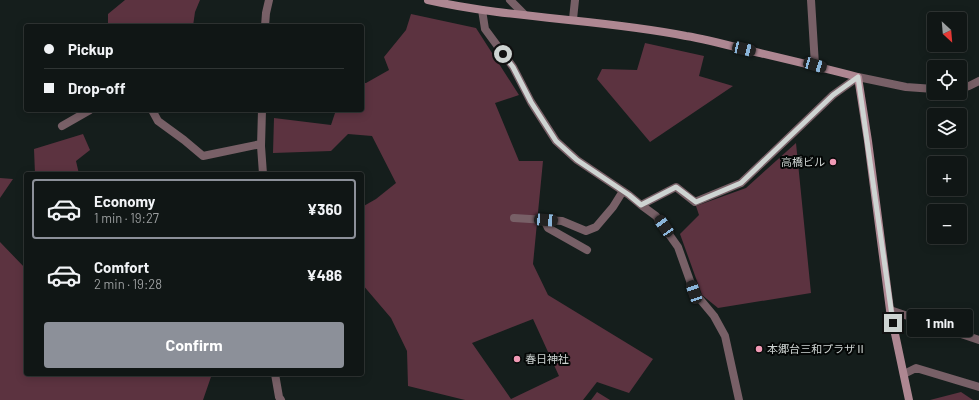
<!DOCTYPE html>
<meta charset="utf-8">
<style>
:root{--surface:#101615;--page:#1e2322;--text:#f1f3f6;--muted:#9c9fa0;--line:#303534;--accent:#8c9099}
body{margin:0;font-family:Barlow,"Noto Sans JP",sans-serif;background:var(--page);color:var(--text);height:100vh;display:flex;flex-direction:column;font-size:15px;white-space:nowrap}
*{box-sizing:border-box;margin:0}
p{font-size:13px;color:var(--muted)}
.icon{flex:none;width:22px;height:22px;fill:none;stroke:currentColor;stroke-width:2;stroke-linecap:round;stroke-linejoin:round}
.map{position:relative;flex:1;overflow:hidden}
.details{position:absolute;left:24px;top:172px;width:340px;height:204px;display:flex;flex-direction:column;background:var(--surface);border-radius:4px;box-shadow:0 2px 10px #0003,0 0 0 1px var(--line)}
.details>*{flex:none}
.top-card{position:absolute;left:24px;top:24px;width:340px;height:88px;border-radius:4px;box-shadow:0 2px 10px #0003,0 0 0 1px var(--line);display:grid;align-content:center;height:88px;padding:0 20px;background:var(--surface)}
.needle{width:26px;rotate:154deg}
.tools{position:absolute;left:927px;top:12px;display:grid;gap:8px}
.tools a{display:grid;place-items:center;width:40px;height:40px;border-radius:4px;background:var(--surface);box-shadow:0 2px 10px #0003,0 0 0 1px var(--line);font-size:20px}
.end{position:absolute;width:18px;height:18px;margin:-9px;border:5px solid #ced4d2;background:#111;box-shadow:0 0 0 2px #111}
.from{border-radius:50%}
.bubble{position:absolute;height:28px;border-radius:4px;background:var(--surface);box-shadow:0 2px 10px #0003,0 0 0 1px var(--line);font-size:13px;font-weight:700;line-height:28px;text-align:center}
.car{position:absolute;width:12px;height:24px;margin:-12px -6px;border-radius:5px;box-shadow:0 0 3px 1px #0007;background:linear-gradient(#222 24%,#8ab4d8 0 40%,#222 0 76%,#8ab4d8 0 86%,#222 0)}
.top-card b{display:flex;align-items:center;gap:14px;height:38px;font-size:15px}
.top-card b+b{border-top:1px solid var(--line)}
.top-card i{width:10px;height:10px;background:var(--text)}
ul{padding:7px 0 0;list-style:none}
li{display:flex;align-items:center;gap:12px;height:60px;margin:0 8px 6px;padding:0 12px;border:2px solid transparent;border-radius:4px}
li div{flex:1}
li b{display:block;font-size:15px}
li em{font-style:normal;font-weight:700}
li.active{border-color:var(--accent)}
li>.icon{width:36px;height:36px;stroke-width:1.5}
.cta{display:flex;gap:8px;margin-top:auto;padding:8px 20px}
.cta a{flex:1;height:46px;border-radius:4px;background:var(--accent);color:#fff;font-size:16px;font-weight:700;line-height:46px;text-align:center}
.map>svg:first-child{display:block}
.green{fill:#5c3340;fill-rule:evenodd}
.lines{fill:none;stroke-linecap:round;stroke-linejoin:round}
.street{stroke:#786067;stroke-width:8}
.secondary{stroke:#ae8792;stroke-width:8}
.route{stroke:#ced4d2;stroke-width:5}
.poi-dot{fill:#f09ab5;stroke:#040706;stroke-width:1.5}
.labels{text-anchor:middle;stroke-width:4;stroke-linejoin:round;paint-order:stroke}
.poi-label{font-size:11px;fill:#ced4d2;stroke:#040706;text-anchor:start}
</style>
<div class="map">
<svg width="979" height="400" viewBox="0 0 979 400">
<rect width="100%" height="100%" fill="#151e1c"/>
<path class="green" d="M125,0H200L195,12L193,26H108V14Z
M411,14L476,28L519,95L495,103L519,161H543L533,264L548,295L653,359L629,393L597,382L583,400H465L408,386L407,351L391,318L362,284V207L376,199L396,183L372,136L348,134L331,151L273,153L274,118L331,125L336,110H362V83H366L389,70L384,57L406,30ZM533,319L559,376L511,399L472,343Z
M645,43L704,56L699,76L733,86L650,142L597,79L602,69L637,70Z
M83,134L90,150L76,161L79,174H35L34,149Z
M796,143L811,293L718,308L702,295L680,234L699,215L696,206L746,188Z
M0,178L13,179L0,198Z
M0,242L26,269V374H212L203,400H0Z
M597,392L610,400H591Z
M961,392L973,400H930Z"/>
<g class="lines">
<path class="street" d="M510,0L524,14
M811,0L815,65
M482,10L485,29L513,67L531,102L556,141L577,160L629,195L641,205L656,216L678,247L694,292L714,316L725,336L739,400
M573,19L575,0
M265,26L266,13L269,0
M960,89L969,86L979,81
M152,110L158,121L184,140L203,156L261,144
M262,110L261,146L263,174
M62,126L90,110
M641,205L676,187L695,202L741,183L833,95L858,77L906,87L934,89
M514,218L562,221L586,231L596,227L613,207L623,191
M544,220L548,228L587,250
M890,310L979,340
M275,374L279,397L281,400
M904,374L916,368L979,387"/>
<path class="secondary" d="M428,0C512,19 601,19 686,36C705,39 724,44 743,49C781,58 820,67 858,77L868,141L890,310L909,400"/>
</g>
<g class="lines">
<path class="route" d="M503,54L513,67L531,102L556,141L577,160L629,195L641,205L676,187L696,202L741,183L833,95L858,77L893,323"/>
</g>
<g class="poi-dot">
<circle cx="833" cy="162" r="4"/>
<circle cx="759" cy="349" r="4"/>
<circle cx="517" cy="359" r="4"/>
</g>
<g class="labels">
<g class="poi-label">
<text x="825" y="166" text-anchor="end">高橋ビル</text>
<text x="767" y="353">本郷台三和プラザⅡ</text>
<text x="525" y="363">春日神社</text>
</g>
</g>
</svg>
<div class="tools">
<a><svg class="needle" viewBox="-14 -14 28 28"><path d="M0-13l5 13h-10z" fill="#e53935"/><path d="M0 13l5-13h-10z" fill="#9c9fa0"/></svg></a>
<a><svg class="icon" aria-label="locate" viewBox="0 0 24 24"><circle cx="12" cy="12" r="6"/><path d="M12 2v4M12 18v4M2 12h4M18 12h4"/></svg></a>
<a><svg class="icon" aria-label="layers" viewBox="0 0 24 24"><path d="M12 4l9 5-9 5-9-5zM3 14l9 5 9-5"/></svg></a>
<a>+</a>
<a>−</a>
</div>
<i class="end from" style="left:503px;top:54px"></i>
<i class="end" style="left:893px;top:323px"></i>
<div class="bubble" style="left:907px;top:309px;width:66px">1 min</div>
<i class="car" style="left:744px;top:49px;rotate:103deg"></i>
<i class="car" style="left:815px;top:65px;rotate:106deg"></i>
<i class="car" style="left:546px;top:220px;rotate:94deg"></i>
<i class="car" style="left:664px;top:226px;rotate:325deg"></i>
<i class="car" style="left:694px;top:292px;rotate:341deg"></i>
<div class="top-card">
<b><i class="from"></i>Pickup</b>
<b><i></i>Drop-off</b>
</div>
<section class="details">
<ul>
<li class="active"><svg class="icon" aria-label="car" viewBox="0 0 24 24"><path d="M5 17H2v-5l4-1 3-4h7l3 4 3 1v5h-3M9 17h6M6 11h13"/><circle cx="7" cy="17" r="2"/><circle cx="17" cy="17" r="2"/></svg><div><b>Economy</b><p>1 min · 19:27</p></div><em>¥360</em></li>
<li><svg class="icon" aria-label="car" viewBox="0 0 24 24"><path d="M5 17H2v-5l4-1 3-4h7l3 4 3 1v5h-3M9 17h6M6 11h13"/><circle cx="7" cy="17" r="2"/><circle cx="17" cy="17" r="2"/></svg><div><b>Comfort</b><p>2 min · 19:28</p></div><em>¥486</em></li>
</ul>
<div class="cta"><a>Confirm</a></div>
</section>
</div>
